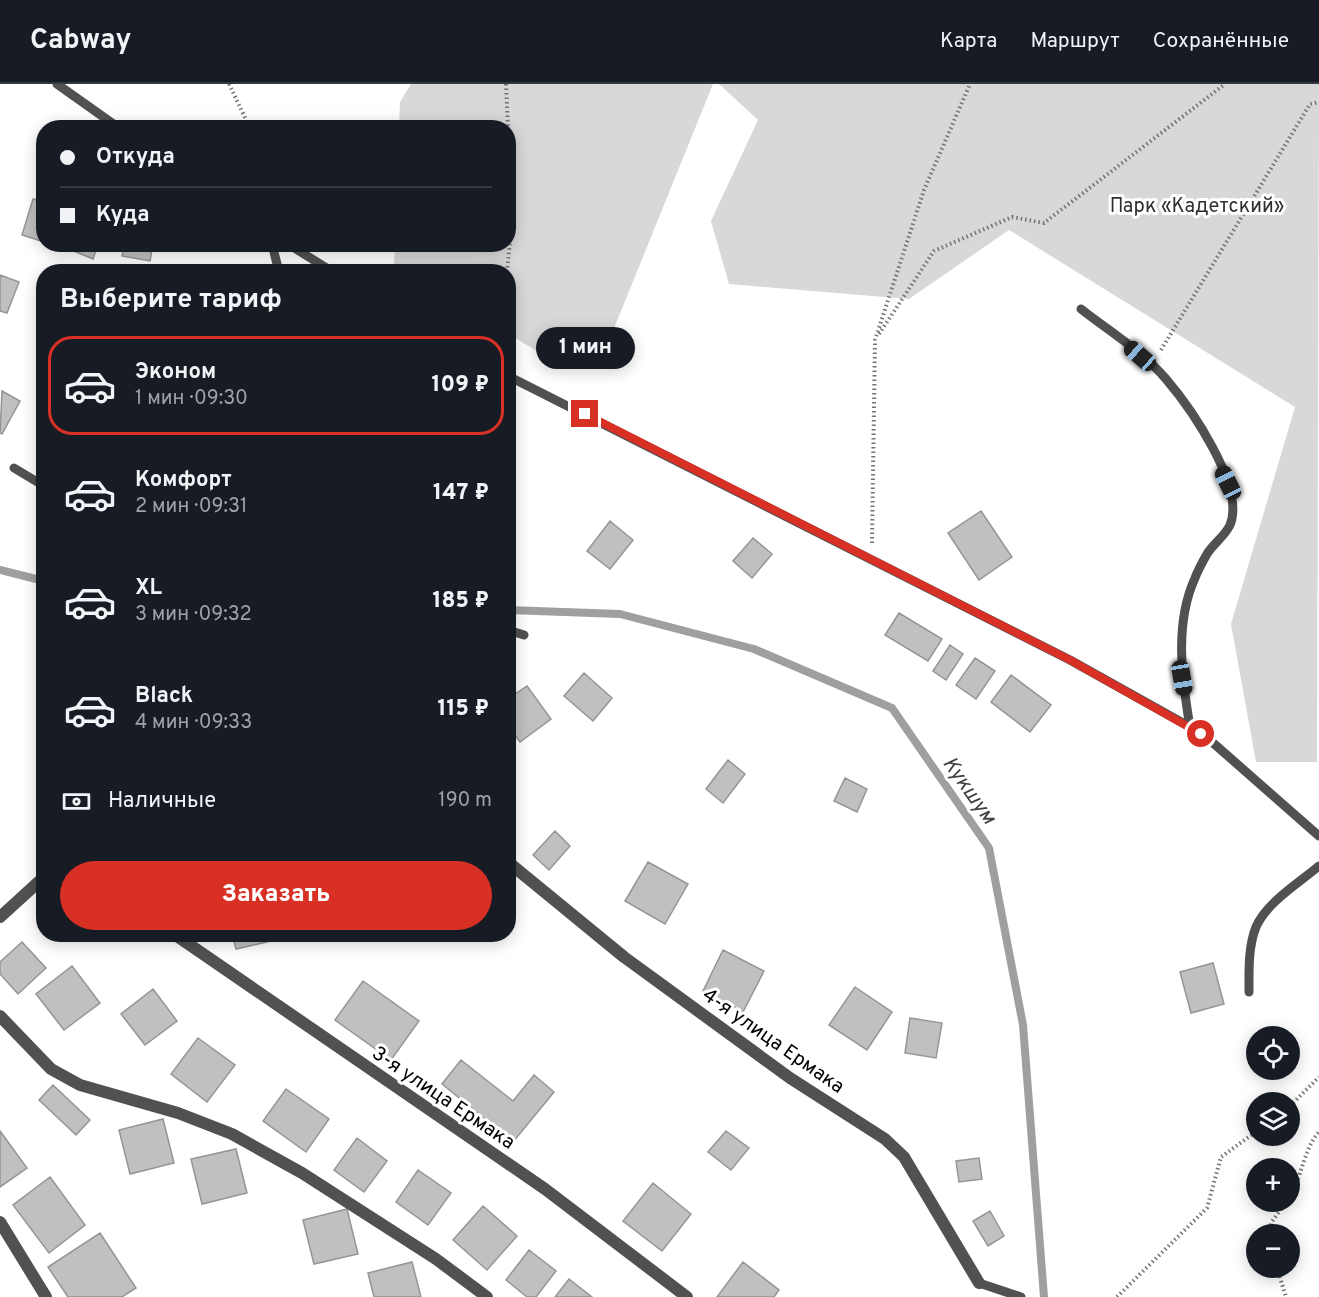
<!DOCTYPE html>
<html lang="ru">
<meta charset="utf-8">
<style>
:root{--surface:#171b24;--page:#242831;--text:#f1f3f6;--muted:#9ea1a6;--line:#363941;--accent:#d93025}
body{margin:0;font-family:Overpass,sans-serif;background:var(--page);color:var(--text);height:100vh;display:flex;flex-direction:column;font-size:22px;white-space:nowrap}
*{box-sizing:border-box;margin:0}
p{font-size:20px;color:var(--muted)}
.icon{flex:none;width:33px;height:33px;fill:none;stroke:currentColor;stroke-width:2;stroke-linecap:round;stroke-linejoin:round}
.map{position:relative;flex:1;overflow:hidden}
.sheet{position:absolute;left:36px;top:180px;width:480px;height:678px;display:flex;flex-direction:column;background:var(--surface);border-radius:24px;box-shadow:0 3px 15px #0003}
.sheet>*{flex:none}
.banner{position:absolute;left:36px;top:36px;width:480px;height:132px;border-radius:24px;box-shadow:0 3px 15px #0003;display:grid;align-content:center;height:132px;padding:0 24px;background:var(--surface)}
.fabs{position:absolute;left:1246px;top:942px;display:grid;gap:12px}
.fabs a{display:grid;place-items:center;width:54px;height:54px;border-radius:50%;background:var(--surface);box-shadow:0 3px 15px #0003;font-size:30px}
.end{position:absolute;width:27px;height:27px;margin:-14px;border:8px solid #d93025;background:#fff;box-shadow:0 0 0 3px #fff}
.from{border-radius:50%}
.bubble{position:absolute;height:42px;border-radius:21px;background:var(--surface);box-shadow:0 3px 15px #0003;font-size:20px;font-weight:800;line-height:42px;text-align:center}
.car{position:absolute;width:18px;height:36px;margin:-18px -9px;border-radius:8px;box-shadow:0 0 4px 2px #0007;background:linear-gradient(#222 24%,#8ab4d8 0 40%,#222 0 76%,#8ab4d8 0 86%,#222 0)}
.banner b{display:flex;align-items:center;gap:21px;height:57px;font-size:22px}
.banner b+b{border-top:2px solid var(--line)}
.banner i{width:15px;height:15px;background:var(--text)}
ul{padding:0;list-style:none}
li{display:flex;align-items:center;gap:18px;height:99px;margin:0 12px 9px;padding:0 12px;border:3px solid transparent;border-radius:24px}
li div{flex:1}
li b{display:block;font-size:22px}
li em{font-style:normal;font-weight:800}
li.current{border-color:var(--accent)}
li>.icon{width:54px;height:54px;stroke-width:1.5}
h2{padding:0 24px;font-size:27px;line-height:72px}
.pay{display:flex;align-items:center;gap:15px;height:66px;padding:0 24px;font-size:22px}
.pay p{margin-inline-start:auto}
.primary-button{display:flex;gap:12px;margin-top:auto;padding:12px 24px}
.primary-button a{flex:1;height:69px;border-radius:36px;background:var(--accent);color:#fff;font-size:24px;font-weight:800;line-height:69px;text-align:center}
header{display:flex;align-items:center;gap:36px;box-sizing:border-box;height:84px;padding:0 30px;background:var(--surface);border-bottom:2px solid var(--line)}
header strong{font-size:28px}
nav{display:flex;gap:33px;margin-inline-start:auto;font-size:21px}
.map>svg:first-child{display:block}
.green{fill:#d8d8d8}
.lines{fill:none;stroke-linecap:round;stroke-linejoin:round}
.stream{stroke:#9f9f9f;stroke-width:8}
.building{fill:#c0c0c0;stroke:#959595;stroke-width:1.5}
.path{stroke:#737373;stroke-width:4;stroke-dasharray:1.5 3;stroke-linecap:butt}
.service{stroke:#515151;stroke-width:9}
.minor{stroke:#515151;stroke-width:12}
.route{stroke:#d93025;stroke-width:8}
.labels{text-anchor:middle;stroke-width:6;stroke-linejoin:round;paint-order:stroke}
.park-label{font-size:20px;fill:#2f2f2f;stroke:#fff}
.street-label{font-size:20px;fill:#000;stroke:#fff}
.water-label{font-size:21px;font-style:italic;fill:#404040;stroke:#fff}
</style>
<header>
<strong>Cabway</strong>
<nav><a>Карта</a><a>Маршрут</a><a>Сохранённые</a></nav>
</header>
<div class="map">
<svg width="1319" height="1213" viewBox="0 0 1319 1213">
<rect width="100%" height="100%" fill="#fff"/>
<path class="green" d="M411,0H713L604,269L546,273L509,250L508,188H403L394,182L395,161L508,160V44L399,43L400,18Z
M719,0H1319L1317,678H1256L1231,540L1295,323L1009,146L909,215L729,200L711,137L758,36Z"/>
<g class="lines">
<path class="stream" d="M0,486L44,497
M508,526L620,530L754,565L892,624L989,764L1023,941L1044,1213"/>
</g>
<path class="building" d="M33,115L44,117V158L22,151Z
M71,160H98L93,175L69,165Z
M124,160H153L150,177L122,172Z
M0,191L19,198L7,229L0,227Z
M2,307L20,317L2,350L0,349Z
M981,427L1012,473L979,496L948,449Z
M610,437L633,456L610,485L587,467Z
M753,454L772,470L752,494L733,477Z
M899,529L942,555L928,577L885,551Z
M950,561L963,570L946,596L933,587Z
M975,574L995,587L976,615L956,601Z
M584,589L612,614L593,637L564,612Z
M1011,591L1051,621L1030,648L991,618Z
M527,602L551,635L520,658L508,642V615Z
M728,676L745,690L723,719L706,705Z
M845,694L867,705L857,728L834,717Z
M555,747L570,762L549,786L533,771Z
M648,778L688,800L665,840L625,817Z
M232,850H279L280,855L236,865Z
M22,858L46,884L18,910L0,890V878Z
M723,866L764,887L743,928L703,907Z
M1213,879L1224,920L1191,929L1180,888Z
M72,882L100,919L64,946L36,910Z
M363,897L419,937L391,976L335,936Z
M855,903L892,928L867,966L829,941Z
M153,905L177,937L145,961L121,930Z
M910,934L942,939L936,974L905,969Z
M198,954L235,981L207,1018L171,990Z
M461,976L513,1017L534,991L554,1008L513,1058L442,1000Z
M53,1001L90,1036L76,1051L39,1016Z
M286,1005L329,1035L306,1068L263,1037Z
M163,1035L174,1079L130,1090L119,1046Z
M0,1047L27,1084L0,1103Z
M726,1047L749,1064L731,1086L708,1068Z
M357,1054L387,1077L364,1108L334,1086Z
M236,1065L247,1109L202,1120L191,1075Z
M979,1074L982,1095L959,1098L956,1077Z
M418,1086L451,1109L428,1141L396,1118Z
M50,1093L85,1141L49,1169L13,1121Z
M653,1099L691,1130L662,1167L623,1137Z
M483,1122L517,1152L487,1186L453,1156Z
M347,1125L358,1170L314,1180L303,1136Z
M990,1127L1004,1152L988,1162L973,1137Z
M100,1149L136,1204L122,1213H68L48,1183Z
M529,1166L556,1187L536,1213H527L506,1196Z
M412,1178L421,1213H374L368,1189Z
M743,1178L779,1206L774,1213H717Z
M569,1195L592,1213H555Z"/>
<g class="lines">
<path class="path" d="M229,0L250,44
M506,0L508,44
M507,188L513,127L508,45
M879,250L934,167L1012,133L1044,139L1225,0
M1161,266L1310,20L1319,18
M872,459L875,256L924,106L970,0
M1290,1022L1319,993
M1290,1111C1303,1091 1303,1066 1319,1048
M1270,1150L1271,1139L1286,1118
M1277,1184L1286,1213
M1117,1213L1207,1124L1221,1073L1257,1047"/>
<path class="service" d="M57,0L119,44
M272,160L279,188
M288,160L333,188
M1081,225C1109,247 1143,268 1166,295C1190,323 1246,403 1230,441C1225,452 1213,460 1207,470C1203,477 1198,486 1195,494C1174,540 1182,596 1190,643
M508,292L1070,576L1190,643L1212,658L1319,752
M14,384L44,402
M508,546L524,551
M1249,908C1249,887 1248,863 1256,843C1267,818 1299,799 1319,782
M979,1199L1021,1213"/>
<path class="minor" d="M508,778L624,873L790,994L885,1055L904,1073L979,1199
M0,833L44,793
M174,850L545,1105L687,1213
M0,932L51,985L80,1001L178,1029L232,1050L302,1089L436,1175L487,1213
M0,1138L46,1213"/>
</g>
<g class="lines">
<path class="route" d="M585,330L1070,576L1201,650"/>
</g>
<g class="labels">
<g class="park-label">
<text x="1197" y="128">Парк «Кадетский»</text>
</g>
<g class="street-label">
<text transform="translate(774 956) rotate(35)" y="7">4-я улица Ермака</text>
<text transform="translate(444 1013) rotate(34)" y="7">3-я улица Ермака</text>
</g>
<g class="water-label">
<text transform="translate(970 706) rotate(55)" y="7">Кукшум</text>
</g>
</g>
</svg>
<div class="fabs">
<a><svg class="icon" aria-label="locate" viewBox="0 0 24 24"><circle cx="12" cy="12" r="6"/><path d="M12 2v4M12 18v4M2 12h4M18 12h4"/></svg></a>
<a><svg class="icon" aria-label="layers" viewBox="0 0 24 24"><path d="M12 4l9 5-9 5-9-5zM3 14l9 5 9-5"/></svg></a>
<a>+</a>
<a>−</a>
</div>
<i class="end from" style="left:1201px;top:650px"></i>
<i class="end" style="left:585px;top:330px"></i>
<div class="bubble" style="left:536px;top:243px;width:99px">1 мин</div>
<i class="car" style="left:1140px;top:272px;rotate:311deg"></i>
<i class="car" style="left:1228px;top:399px;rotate:334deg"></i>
<i class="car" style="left:1182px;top:594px;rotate:170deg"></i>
<div class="banner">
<b><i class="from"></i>Откуда</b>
<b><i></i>Куда</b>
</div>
<section class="sheet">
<h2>Выберите тариф</h2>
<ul>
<li class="current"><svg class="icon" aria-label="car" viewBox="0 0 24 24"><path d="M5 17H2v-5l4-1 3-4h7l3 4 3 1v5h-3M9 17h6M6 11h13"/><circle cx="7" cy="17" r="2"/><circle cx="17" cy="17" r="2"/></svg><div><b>Эконом</b><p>1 мин · 09:30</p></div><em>109 ₽</em></li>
<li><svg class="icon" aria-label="car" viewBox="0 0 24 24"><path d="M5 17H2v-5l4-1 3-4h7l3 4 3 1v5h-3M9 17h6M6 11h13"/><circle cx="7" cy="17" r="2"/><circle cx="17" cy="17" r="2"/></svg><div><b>Комфорт</b><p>2 мин · 09:31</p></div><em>147 ₽</em></li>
<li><svg class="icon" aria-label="car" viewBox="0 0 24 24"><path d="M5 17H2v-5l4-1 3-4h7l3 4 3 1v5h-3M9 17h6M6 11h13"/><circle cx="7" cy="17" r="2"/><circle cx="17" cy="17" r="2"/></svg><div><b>XL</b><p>3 мин · 09:32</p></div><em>185 ₽</em></li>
<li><svg class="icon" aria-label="car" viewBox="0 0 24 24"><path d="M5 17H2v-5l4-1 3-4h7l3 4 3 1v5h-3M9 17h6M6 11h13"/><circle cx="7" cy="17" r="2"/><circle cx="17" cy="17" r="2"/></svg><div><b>Black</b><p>4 мин · 09:33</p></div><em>115 ₽</em></li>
</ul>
<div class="pay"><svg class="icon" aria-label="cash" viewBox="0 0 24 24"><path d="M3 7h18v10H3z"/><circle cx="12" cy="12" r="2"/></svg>Наличные<p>190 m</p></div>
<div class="primary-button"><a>Заказать</a></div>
</section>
</div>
